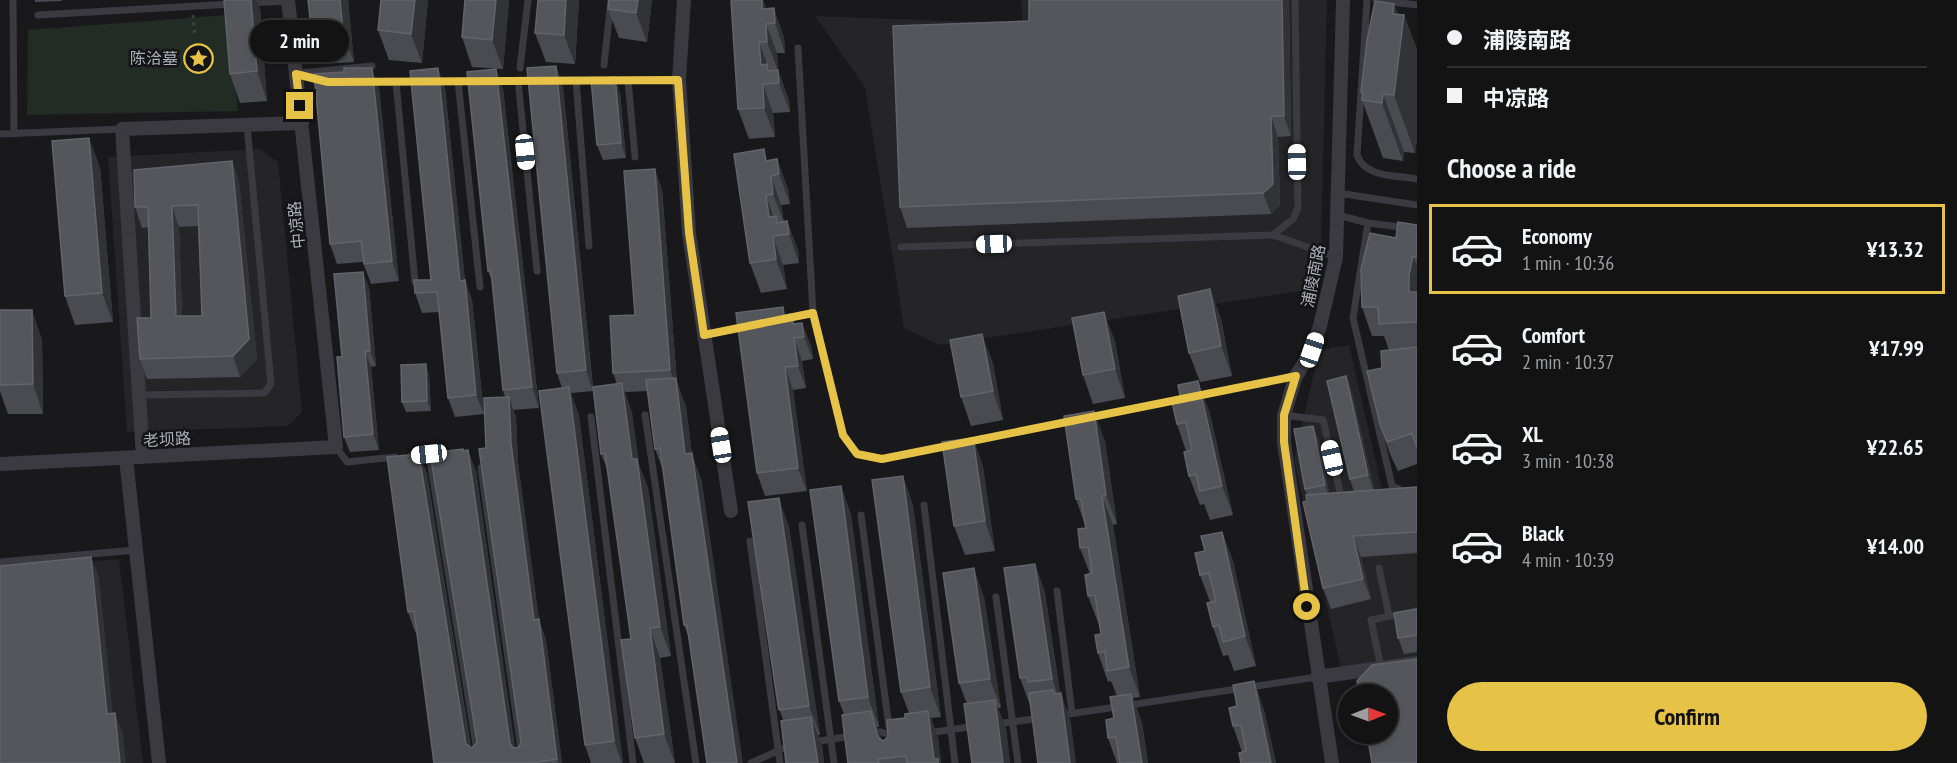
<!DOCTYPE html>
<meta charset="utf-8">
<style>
:root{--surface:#131314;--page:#1c1c1d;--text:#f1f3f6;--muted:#9d9ea0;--line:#323234;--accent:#e6c246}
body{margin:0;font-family:"PT Sans Narrow","Noto Sans SC",sans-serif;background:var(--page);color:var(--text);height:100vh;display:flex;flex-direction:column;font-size:22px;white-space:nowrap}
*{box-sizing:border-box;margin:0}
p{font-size:20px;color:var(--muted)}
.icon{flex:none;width:33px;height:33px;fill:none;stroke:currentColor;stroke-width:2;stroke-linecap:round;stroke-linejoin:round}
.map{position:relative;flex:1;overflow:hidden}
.side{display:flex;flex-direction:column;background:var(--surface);width:540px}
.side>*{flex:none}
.banner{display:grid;align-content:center;height:132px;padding:0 30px;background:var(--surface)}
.needle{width:39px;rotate:89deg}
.buttons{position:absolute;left:1338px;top:684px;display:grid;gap:12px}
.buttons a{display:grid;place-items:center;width:60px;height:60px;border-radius:50%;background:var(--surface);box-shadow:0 3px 9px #0003,0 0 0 2px var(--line);font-size:30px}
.end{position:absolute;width:27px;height:27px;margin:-14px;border:8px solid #e6c246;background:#111;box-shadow:0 0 0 3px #111}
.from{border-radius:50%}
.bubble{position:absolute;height:42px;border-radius:21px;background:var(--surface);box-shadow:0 3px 9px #0003,0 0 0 2px var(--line);font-size:20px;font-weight:600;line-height:42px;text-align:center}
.car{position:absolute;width:18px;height:36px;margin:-18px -9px;border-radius:8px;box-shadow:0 0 4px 2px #0007;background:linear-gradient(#fff 24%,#345 0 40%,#fff 0 76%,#345 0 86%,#fff 0)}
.banner b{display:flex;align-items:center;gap:21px;height:57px;font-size:22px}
.banner b+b{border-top:2px solid var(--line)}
.banner i{width:15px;height:15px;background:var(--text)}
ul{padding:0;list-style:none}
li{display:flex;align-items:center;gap:18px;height:90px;margin:0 12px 9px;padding:0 18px;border:3px solid transparent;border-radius:0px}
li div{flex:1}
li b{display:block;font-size:22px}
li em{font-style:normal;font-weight:600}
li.current{border-color:var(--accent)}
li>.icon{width:54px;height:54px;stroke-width:1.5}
h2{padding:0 30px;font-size:27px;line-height:72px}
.primary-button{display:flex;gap:12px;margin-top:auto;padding:12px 30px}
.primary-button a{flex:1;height:69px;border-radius:36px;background:var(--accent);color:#111;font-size:24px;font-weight:600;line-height:69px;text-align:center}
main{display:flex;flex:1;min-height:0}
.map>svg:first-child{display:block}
.built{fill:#252528}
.green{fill:#232b25}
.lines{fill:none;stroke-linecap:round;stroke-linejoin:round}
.path{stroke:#404147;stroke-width:3;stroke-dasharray:3 4.5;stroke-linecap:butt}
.lane{stroke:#3a3a40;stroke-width:7}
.street{stroke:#3a3a40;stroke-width:14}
.wall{fill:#4a4b50;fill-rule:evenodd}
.shaded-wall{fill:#323336}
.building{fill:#55565b;stroke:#62646a;stroke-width:1.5;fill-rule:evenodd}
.route{stroke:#e6c246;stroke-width:8}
.labels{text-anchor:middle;stroke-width:5;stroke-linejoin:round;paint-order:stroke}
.poi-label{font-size:16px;fill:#acafba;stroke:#141416;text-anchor:end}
.street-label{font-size:16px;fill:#acafba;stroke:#141416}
</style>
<main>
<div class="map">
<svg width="1417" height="763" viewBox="0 0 1417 763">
<rect width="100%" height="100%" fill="#19191b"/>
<path class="built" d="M1021,0H1327L1320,288L939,345L904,328L865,87L815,16L1023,24Z
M259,149L278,162L302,412L288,426L127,432L108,157Z
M1349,345L1385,502L1417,497V657L1341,669L1294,460L1319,350Z
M119,559L143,763H0V569Z"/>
<path class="green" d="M228,15L238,111L27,115L28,30Z"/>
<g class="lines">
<path class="path" d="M193,15L195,37"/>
<path class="lane" d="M13,0L14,133
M1367,0L1357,155C1365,178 1396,175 1417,179
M1376,0L1417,5
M249,3L288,1
M38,15L232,4
M798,48L813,313L843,436L857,454L882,459L951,445
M604,65L611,0
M520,68L528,0
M300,73L372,66
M296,74L323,81
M518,80L537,271
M553,80H679
M576,80L589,246
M628,80L635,157
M436,81H476
M458,81L480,287
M493,81L536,80
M370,82H419
M396,82L415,282
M0,134L122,129
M1338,193L1417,205
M1338,215L1368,223L1417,229
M1368,223L1353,318L1392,486L1404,492L1417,490
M1273,235L1336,257
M901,247L1273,235L1293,219L1298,208L1295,0
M786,318L813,313
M704,335L746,327
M139,395L264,393L271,384L247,125
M645,415L696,763
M1284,415L1323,420L1341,496
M591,417L633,763
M1088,418L1295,376
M965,443L1071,421
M336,447L347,462L395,457
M412,455L429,454L479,763
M481,468L523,763
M924,505L955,763
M861,515L889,727
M802,525L834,763
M750,541L780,763
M0,562L136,550
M1379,568L1389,616
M1057,591L1072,713
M996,597L1018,763
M1381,668L1371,620L1417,611
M1062,715L1317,677
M996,724L1042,718
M872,733L881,732L896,737
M928,733L976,726
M813,742L852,736
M751,763L793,744"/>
<path class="street" d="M684,0L679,80L689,233L731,511
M143,457L122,129L302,123
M126,458L159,763
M0,464L336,447L288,0
M1317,677L1417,663
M1332,763L1284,443V415L1296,376L1312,350L1320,326L1336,257L1343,0"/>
</g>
<path class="wall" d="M35,0H62V1L35,2Z
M308,0H348L354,62L322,64L312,35Z
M381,0H428L422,63L389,60L378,30Z
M465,0H509L503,69L472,67L462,37Z
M579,0L575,64L546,62L535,33Z
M609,0H652L647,42L619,38L608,9Z
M731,0H763L766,9L784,37L785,53H777L778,70L789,100L790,112L773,113L775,137L749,139L738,109Z
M1289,0L1291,136L1278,137L1280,205L1271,214L907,228L900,207L1029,21Z
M260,8L267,101L240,103L230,74Z
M1398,14L1404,15L1417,50V138L1415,153L1404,152L1403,161L1383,158L1362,100V98L1361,92Z
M556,66L563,87L593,387L617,384L613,373L635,315L662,189L677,382L686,407L692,455L702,482L690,641L684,625L663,470L655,449L648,391L625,392L632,413L639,465L648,488L671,656L660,658L675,763H644L635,738L631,639L608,471L601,454L593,391L571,393L579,416L623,763H591L585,745L562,388L557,373Z
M344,72L379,88L399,281L371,284L363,262L337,264L330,244Z
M445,88L465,280L472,300L484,414L455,417L448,398L439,312L422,313L415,293L431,280Z
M503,89L539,408L513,410L516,417L518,463L539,620L546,640L562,763H434L417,632H415L408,612L419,454L427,474L471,747L472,748L477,742L463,451L476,471L515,748L519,747L521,742L486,448L505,397L503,390L492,281L488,271Z
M620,93L626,158L603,160L597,145Z
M777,159L788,189L790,204L781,205L784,222L787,221L798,250L799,263L783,265L787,289L761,293L750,263L768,161Z
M232,161L239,182L257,359L240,377L147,379L140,359L151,318L149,227L142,228L135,207ZM198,226L202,316H182L179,227Z
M100,167L113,322L75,325L65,296Z
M1417,225V464L1398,471L1390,454L1380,424L1382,368L1389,350L1384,336H1372L1362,307L1396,238Z
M369,287L376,366L371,367L379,450L350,452L344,437L342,357Z
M1210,289L1221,319L1232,376L1200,382L1189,353Z
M0,310L42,339L43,414H8L0,391Z
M786,315L795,324L811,345L813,359L802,361L806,388L793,390L807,491L765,496L757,473Z
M1115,341L1125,398L1093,404L1083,375Z
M993,363L1003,420L971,426L961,397Z
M429,375L431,411L406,412L402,402Z
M1346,376L1352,392L1374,490L1417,487V553L1361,557L1371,599L1331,609L1323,588L1307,501V495L1305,489L1319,441L1329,493L1354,492L1350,479Z
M1209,410L1233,515L1210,520L1204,504L1200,505L1189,476L1186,451L1177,424Z
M973,438L983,467L995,551L965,555L954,526Z
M1105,441L1117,524L1113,525L1140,697L1133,698L1142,723L1148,763H1117L1108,738L1114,718L1117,696L1111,681L1108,682L1098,653L1101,634L1100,625H1099L1088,596L1090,574L1080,548L1086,528L1076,499Z
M903,476L913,506L941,717L931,718L938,738L941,763H848L844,714L839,701L841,486L851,515L879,727H877L881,740L883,741L888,737L909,713L901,692Z
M789,527L820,735H818L822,746L824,763H786L783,720L778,705Z
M1222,532L1233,561L1256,666L1234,671L1228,655L1223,656L1213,627L1210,602L1200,575L1205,551Z
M1035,564L1045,593L1060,693L1071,723L1031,708L1020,678Z
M984,597L1001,708H998L1006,729L1010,763H972L967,704L959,683Z
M1417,609V652L1404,654L1398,638Z
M1254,681L1264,710L1276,763L1242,752L1233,726L1237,706Z"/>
<path class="shaded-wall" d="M251,0H256L260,8L267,101L257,71Z
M340,0H348L354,62L343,32Z
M415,0H428L422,63L411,34Z
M496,0H509L503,69L492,40Z
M566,0H579L575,64L564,35Z
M638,0H652L647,42L636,13Z
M762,0H763L771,23L762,9Z
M1282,0H1289L1291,136L1284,116Z
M1394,4L1403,27L1404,15L1417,50V138L1415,153L1394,95L1393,14Z
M774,8L784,37L785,53L775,23Z
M766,24L777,53L778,71L767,42Z
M759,42L767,64L774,83L761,65Z
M556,66L563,87L593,391L586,370Z
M372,68L379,88L399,281L392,261Z
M438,68L445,88L467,300L460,281Z
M496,69L503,89L539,408L532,387Z
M778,70L789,100L790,112L779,83Z
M615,77L620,93L626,158L621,143Z
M763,84L773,113L775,137L764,108Z
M1383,94L1404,152L1403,161L1382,103Z
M1271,116L1278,137L1280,205L1271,214L1263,193Z
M89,138L100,167L113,322L102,293Z
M777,159L788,189L790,204L779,174Z
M232,161L239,182L257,359L240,377L233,356Z
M655,169L662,189L677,382L686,407L692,455L702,482L743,763H737L685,454L677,387L670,370Z
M771,176L781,205L784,223L773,194Z
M766,195L776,224L769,217Z
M172,206L179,227L183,337L176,316Z
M787,221L798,250L799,263L789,234Z
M773,236L783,265L787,289L776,259Z
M1413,256L1417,266V314L1409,292V275Z
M363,272L369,287L376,366L370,351Z
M465,280L472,300L484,414L476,395Z
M1210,289L1221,319L1232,376L1221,346Z
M32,310L42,339L43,414L33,384Z
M1104,312L1115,341L1125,398L1115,369Z
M802,323L811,345L813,359L804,337Z
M982,334L993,363L1003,420L993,391Z
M794,338L802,361L806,388L798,366Z
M365,351L371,367L379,450L373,434Z
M426,364L429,375L431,411L427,401Z
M785,367L793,390L807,491L798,468Z
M1346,376L1352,392L1374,491L1368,475Z
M1198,381L1209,410L1233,515L1222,486Z
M622,383L632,413L639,465L648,488L671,656L660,627L632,459Z
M569,387L579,416L623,763H622L614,741Z
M509,397L516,417L518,463L539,620L546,640L562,763H558L557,759L534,620L511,443Z
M1094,411L1105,441L1117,524L1106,495Z
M1313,426L1319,441L1330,501L1325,485Z
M973,438L983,467L995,551L985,521Z
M468,450L476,471L517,763L510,743Z
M419,454L427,474L473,763L466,744Z
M903,476L913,506L941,717L930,687Z
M841,486L851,515L879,727L868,697Z
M1102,496L1113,525L1140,697L1129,667Z
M779,498L789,527L820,735L809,706Z
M1222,532L1233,561L1256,666L1245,636Z
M1353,536L1361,557L1371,599L1363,579Z
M91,557L99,577L115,734L107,714Z
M1035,564L1045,593L1062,708L1052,679Z
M974,568L984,597L1001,708L990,679Z
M650,628L660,658L675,763L664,734Z
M1254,681L1264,710L1276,763H1271Z
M1053,690L1064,719L1061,693L1071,723L1076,763H1070Z
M1131,694L1142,723L1148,763H1142Z
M995,700L1006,729L1010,763H1003Z
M871,711L881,738L886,758L878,737Z
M928,711L938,738L941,763H936L934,759Z
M115,713L123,734L126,763H120Z
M811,717L822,746L824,763H818Z"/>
<path class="building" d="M224,0H251L257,71L230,74Z
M308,0H340L343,32L312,35Z
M381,0H415L411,34L378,30Z
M465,0H496L492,40L462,37Z
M538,0H566L564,35L535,33Z
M609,0H638L636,13L608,9Z
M731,0H762V9L774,8L775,23L766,24L767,42H759L761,65L767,64L768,71L778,70L779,83L763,84L764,108L738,109Z
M1029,0H1282L1284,116H1271L1273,184L1263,193L900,207L893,26L1029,21Z
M1375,1L1394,4L1393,14L1404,15L1394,95L1383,94L1382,103L1362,100L1363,93L1361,92L1367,40Z
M556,66L586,370L557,373L527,68Z
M344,68H372L392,261L364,264L361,241L330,244L314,74L344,72Z
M438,68L460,281L465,280L476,395L448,398L437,292L415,293L414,280H431L410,71Z
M496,69L532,387L503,390L491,271H488L467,72Z
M615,77L621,143L597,145L591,79Z
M89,138L102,293L65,296L52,141Z
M764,149L766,161L777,159L779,174L771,176L773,194L766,195L769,217L776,216L777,223L787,221L789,234L773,236L776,259L750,263L734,154Z
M232,161L249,339L233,356L140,359L137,318H151L148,207H135L134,170ZM198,205L202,316H176L172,206Z
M655,169L670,370L613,373L610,316L635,315L624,171Z
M1398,222L1417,225V257L1413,256L1409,275V292H1417V322L1379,324L1378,307H1362L1361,269L1370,233L1396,238Z
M363,272L370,351H365L373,434L344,437L337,357H342L334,274Z
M1210,289L1221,346L1189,353L1178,296Z
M783,307L784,315L792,314L793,324L802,323L804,337L794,338L798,366L785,367L798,468L757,473L736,313Z
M0,310H32L33,384L0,385Z
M1104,312L1115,369L1083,375L1072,318Z
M982,334L993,391L961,397L950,340Z
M1417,347V377H1416L1417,382V448L1412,433L1387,442L1380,424L1367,371L1382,368L1381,351Z
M426,364L427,401L402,402L401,365Z
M1346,376L1368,475L1350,479L1327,381Z
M676,378L685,454L692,453L737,763H707L687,625H684L660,448L655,449L646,380Z
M1198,381L1222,486L1200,491L1196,474L1189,476L1184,452L1192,450L1186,422L1177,424L1172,402L1181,400L1178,385Z
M622,383L632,459H637L660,627L650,628L664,734L635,738L621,640L631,639L605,453L601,454L593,387Z
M569,387L614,741L585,745L539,391Z
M509,397L511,443L534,620L539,619L557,759L531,763H434L414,611L408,612L387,457L419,454L466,744L472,748L477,742L430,453L463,449V451L468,450L510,743L513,748L519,747L521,742L479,449L486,448L484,398Z
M1094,411L1106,495L1102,496L1129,667L1107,671L1105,651L1098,653L1095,635L1101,634L1095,595L1088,596L1085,575L1092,573L1088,547L1080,548L1078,529L1086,528L1081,499H1076L1064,416Z
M1313,426L1325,485L1305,489L1294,429Z
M973,438L985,521L954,526L942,442Z
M903,476L930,687L901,692L872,480Z
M841,486L868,697L839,701L810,490Z
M1417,487V532L1353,536L1363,579L1323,588L1303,502L1307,501L1306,495Z
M779,498L809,706L779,710L778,705L748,502Z
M1222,532L1245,636L1223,642L1219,625L1213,627L1207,603L1216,601L1209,573L1200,575L1195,553L1205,551L1201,536Z
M91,557L107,714L115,713L120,763H0V566Z
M1035,564L1052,679L1028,682L1027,677L1020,678L1004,568Z
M974,568L990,679L959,683L943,573Z
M1417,609V635L1398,638L1394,613Z
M1417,659V763H1372L1367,734H1388V694H1360L1357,681L1372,665Z
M1254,681L1271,763H1241L1239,753L1246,751L1241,725L1233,726L1229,708L1237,706L1233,685Z
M1053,690L1054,694L1061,693L1070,763H1038L1029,693Z
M1131,694L1142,763H1120L1116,737L1108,738L1106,720L1114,718L1110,697Z
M995,700L1003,763H972L964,704Z
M871,711L878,737L883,741L888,737L887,720L905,718V714L928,711L934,759H938V763H907L906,756L878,759L879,763H848L842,715Z
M811,717L818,763H786L781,721Z"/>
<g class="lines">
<path class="route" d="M300,106L296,74L328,82L678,80L689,233L704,335L813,313L843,435L857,454L882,459L1296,376L1284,415V442L1307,607"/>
</g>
<defs>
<symbol id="sight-ring" viewBox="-11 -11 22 22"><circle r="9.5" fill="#141416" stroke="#e6c246" stroke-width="1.5"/><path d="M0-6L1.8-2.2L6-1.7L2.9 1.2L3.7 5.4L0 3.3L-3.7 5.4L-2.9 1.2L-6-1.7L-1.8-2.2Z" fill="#e6c246"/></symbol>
</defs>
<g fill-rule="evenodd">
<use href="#sight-ring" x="182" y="42" width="33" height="33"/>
</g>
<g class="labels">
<g class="poi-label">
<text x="178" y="64">陈洽墓</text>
</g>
<g class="street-label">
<text transform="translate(296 225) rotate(-96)" y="6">中凉路</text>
<text transform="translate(1313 276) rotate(-79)" y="6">浦陵南路</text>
<text transform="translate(167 439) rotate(-3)" y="6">老坝路</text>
</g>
</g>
</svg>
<div class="buttons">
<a><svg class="needle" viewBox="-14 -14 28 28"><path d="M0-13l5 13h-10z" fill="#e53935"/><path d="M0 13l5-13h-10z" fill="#9d9ea0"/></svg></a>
</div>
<i class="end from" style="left:1307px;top:607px"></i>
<i class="end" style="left:300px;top:106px"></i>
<div class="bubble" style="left:250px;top:20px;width:99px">2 min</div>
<i class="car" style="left:525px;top:152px;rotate:174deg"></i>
<i class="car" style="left:1297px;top:162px;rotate:359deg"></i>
<i class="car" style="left:994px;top:244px;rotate:268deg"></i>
<i class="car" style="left:1312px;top:350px;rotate:19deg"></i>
<i class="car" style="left:721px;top:445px;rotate:351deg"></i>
<i class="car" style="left:429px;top:454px;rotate:264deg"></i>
<i class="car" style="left:1332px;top:458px;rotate:347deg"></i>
</div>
<section class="side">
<div class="banner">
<b><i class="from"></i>浦陵南路</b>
<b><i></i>中凉路</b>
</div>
<h2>Choose a ride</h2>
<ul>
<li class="current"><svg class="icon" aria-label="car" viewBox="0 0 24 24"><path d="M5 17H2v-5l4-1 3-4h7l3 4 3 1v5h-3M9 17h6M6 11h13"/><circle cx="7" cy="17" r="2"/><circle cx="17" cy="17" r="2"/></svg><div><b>Economy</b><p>1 min · 10:36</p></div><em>¥13.32</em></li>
<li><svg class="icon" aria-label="car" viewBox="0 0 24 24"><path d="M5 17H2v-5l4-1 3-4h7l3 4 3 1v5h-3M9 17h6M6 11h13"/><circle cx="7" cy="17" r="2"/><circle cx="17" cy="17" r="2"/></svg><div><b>Comfort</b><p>2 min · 10:37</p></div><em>¥17.99</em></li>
<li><svg class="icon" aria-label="car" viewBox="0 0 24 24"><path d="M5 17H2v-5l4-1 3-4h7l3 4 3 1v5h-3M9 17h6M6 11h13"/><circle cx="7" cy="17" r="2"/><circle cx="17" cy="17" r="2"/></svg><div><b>XL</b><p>3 min · 10:38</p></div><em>¥22.65</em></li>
<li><svg class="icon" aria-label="car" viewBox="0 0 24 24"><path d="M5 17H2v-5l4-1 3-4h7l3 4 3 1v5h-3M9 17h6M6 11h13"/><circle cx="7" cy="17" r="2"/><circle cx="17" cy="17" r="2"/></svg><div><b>Black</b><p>4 min · 10:39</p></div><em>¥14.00</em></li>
</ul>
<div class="primary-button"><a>Confirm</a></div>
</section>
</main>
